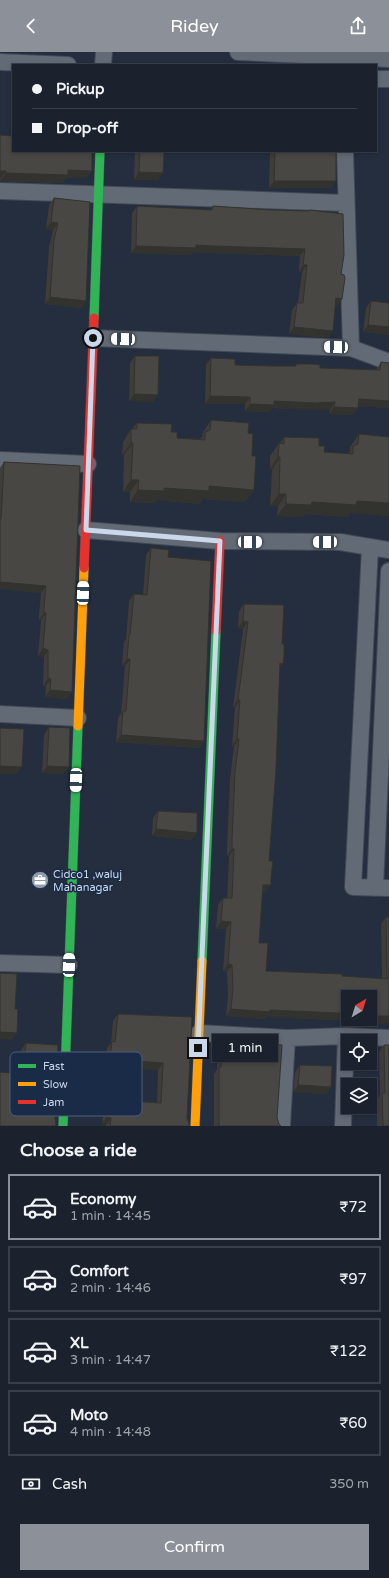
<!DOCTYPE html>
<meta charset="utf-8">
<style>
:root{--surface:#1b222e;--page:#282f3a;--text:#f1f3f6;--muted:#a0a4aa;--line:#393f4a;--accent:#8c9099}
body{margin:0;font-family:"Varela Round",sans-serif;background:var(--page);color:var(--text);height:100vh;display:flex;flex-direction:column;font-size:15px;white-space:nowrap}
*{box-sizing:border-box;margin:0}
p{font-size:13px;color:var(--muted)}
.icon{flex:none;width:22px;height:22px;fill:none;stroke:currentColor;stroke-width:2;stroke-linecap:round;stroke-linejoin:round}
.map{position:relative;height:1074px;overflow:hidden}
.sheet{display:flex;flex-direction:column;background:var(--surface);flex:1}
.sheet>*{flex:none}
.hud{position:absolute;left:12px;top:12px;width:365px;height:88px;border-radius:0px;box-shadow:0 2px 6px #0003,0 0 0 1px var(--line);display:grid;align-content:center;height:88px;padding:0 20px;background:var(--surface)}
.needle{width:26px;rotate:38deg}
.fabs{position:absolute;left:341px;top:938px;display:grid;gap:8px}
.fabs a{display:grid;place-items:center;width:36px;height:36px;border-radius:0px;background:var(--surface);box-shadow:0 2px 6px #0003,0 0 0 1px var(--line);font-size:20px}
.end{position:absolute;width:18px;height:18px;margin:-9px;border:5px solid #cbd7ea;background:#111;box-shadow:0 0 0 2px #111}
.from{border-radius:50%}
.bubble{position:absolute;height:28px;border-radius:0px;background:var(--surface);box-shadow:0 2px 6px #0003,0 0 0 1px var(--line);font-size:13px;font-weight:600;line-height:28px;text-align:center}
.car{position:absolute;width:12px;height:24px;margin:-12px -6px;border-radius:5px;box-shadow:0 0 3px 1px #0007;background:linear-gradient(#fff 24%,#345 0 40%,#fff 0 76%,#345 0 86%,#fff 0)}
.hud b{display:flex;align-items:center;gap:14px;height:38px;font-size:15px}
.hud b+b{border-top:1px solid var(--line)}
.hud i{width:10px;height:10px;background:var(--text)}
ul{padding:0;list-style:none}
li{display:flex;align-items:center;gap:12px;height:66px;margin:0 8px 6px;padding:0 12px;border:2px solid var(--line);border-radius:0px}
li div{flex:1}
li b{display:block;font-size:15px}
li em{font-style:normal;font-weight:600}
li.active{border-color:var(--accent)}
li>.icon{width:36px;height:36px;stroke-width:1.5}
h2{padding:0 20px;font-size:18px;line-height:48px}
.pay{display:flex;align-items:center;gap:10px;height:44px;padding:0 20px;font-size:15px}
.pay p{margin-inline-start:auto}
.cta{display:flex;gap:8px;margin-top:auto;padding:8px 20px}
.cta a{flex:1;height:46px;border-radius:0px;background:var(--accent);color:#fff;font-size:16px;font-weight:600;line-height:46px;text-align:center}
header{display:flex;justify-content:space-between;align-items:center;height:52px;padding:0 20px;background:var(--accent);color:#fff;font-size:18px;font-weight:600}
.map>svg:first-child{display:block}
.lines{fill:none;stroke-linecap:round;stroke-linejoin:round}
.street-casing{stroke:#414957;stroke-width:18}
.fast-casing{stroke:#414957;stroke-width:10}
.slow-casing{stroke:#414957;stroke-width:10}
.jam-casing{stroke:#414957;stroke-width:10}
.street{stroke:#626a75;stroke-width:16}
.fast{stroke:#30b455;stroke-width:9}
.slow{stroke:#ff9f0a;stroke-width:9}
.jam{stroke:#e5322d;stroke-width:9}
.wall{fill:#3e3d3a;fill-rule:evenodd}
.shaded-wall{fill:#32322f}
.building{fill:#484743;stroke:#32322f}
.route{stroke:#cbd7ea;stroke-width:5}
.labels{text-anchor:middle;stroke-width:3;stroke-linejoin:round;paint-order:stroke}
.poi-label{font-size:11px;fill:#cbd7ea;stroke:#1a2b48;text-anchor:start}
.key{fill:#1a2b48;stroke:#4f5f79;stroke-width:1}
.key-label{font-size:11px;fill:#cbd7ea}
</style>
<header><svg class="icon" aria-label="back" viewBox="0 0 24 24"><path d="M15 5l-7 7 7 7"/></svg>Ridey<svg class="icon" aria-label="share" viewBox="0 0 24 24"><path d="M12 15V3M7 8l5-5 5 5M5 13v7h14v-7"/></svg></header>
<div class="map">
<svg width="389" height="1074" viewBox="0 0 389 1074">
<rect width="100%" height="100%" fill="#242e3e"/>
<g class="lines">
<defs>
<path id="street" d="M238,0L389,7
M0,10L68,13
M103,13L104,0
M376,27H389
M345,99L351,296
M0,139L346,151
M93,286L351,296L389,310
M0,408L88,412
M86,478L220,489L340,490L389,498
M370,496L353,835L389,836
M0,662L78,666
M375,836L389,519
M0,911L69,913
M199,981L287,986L346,984L389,986
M282,1074L287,986
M343,1074L346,984"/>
<path id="fast" d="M94,266L100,99
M202,909L216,579
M63,1074L78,674"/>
<path id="slow" d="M78,674L84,516
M195,1074L202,909"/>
<path id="jam" d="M84,516L94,266
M216,579L220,489"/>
</defs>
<use href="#street" class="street-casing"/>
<use href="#fast" class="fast-casing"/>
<use href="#slow" class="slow-casing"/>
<use href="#jam" class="jam-casing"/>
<use href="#street" class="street"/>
<use href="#fast" class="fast"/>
<use href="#slow" class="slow"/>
<use href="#jam" class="jam"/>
</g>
<path class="wall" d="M0,83L92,119L86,126H66L62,131L0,129Z
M135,99H164L163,121L158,128H134Z
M270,99H336V129L331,136H269Z
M54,146L82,256L45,252L49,195L53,178L46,177L49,153Z
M137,154L210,158L213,154L271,158L309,159L310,158L341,222L342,247L337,254L335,253L328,286L289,282L292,258L297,251H298L302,220H299L300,204L209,201L193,200L191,203L131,201L132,161Z
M371,249L389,251V283L363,280L366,256Z
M135,304L153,350L129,349L130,311Z
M211,306L235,313L272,314H295L296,312L320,316L376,318L381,310L389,356L358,354V356L353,363L329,362L330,358H311L272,356L269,360L245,359V352H205L206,313Z
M211,368L248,381L252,404L254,438L245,450L203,447L200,452L157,448L155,451L130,450V440H123L124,403H122L123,390L131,377H132L137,371L171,380L177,386L200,387L202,385L203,380Z
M359,382L389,385V464L351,461L348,465L305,462L303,465L277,464L278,454H270L272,418L270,417V404L279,391H280L284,385L319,394L324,400L348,402L350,399V395Z
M4,410L80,414L72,640L67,647L45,645L46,634H43L44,605L38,604L41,568H39V562L41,541L0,537V416Z
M151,496L168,505L204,689L199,696L116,690L118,666L121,661L125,614H122L124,590L126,587L129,549L134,542L143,543L146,503Z
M244,552L282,592L283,612L280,616L266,840H262L259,891L266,919L382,927L381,872L386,865L389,971L366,972L350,971V967L333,968L267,965L265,967L226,964L228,943L227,920L223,919L226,877H216L218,853L223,846H227L229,804H227V795L230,727L234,694H232L235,655H233L243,577L238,576L239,559ZM348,945L370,967H348Z
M49,675L64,722L42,721L44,683Z
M158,759L192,788L152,784L153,766Z
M118,962L192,965L187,1066L190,1074H106V1073L102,1072L104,1055L109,1048L157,1050L158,1018L105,1014L107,996L111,991L113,969Z
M222,989L277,1066L279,1072L281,1074H214V1022L217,1018V996Z
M26,991L55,1066L19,1022L21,998Z
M384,993L389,1074H377V1048L380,1043L379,1000Z
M300,1013L331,1035L326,1042L293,1040L295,1020Z"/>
<path class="shaded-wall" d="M68,118L92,119L86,126H66L62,131L0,129L6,121Z
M0,119H6L0,127Z
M139,120L163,121L158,128H134Z
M274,129H336L331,136H269Z
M51,170L58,171L53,178L46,177Z
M196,193L214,194L305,197L300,204L209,201L193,200L191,203L131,201L136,194Z
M303,213H307L302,220H299Z
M50,245L86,249L82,256L45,252Z
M336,246L342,247L337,254L331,253Z
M368,273L389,275V283L363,280Z
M294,275L333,279L328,286L289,282Z
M134,342L158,343L153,350L129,349Z
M210,344L250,345L245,352H205Z
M359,347L389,349V356L354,354Z
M274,349L335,350L330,358H311L272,356L269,360L245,359L250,352Z
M334,355L358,356L353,363L329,362Z
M131,391H133L124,403H122Z
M278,405H280L272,418L270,417Z
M131,428H139L130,440H123Z
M209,434L254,438L245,450L203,447L200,452L157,448L155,451L130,450L138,438L164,436Z
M279,442H286L278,454H270Z
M357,449L389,451V464L351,461L348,465L305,462L303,465L277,464L286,452L312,450Z
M0,530L46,534L41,541L0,537Z
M44,561H46L41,568H39Z
M243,569L248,570L243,577L238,576Z
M43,596L48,598L44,605L38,604Z
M127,607H130L125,614H122Z
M280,611L283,612L278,619Z
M48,626L51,627L46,634H43Z
M50,638L72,640L67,647L45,645Z
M238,648H240L235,655H233Z
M121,683L204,689L199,696L116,690Z
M237,687H239L234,694H232Z
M0,714L22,715L17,722H0Z
M47,714L69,715L64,722L42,721Z
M156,777L197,781L192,788L152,784Z
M232,797H234L229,804H227Z
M263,833H271L266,840H258Z
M221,869L231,870L226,877H216Z
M228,912L232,913L227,920L223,919Z
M231,957L270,958L348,961V967H350L333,968L267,965L265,967L226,964Z
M370,964H389V971L366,972L350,971L353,967H370Z
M0,980L17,981L12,988L0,987Z
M110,1007L163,1011L158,1018L105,1014Z
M298,1033L331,1035L326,1042L293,1040Z
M107,1065L111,1066L106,1073L102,1072Z"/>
<path class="building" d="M0,83L13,84V99H92V119L68,118V123L6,121V119H0Z
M140,99H164L163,121L139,120Z
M275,99H336V129H274Z
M54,146L90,150L86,249L50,245L54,188L58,171L51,170Z
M137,154L212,158L213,154L271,158L309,159L310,158L343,162L344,203L341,222L344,223L345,226L342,247L336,246L333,279L294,275L297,251H303L307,213H303L305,197L214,194L196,193V196L136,194Z
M371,249L389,251V275L368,273Z
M135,304H159L158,343L134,342Z
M211,306L235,307V313L272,314H296V312H311L320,313V316L380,318L381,310L389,311V349L359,347L358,356L334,355L335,350L316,351L274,349V353L250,352V345L210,344Z
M211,368L249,371L248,381L253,382L252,404H256L254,438L209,434V439L164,436V439L138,438L139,428H131L133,391H131V377H137V371L172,372L171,380H177V386L205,388V380L210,378Z
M359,382L389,385V451L357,449L356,453L312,450L311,453L286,452V442H279L280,405H278L279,391L284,392V385L319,386V394H325L324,400L353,402V394L358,392Z
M4,410L80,414L72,640L50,638L51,627L48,626V598L43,596L46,561H44V555L46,534L0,530V467H1Z
M151,496L169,498L168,505L211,509L204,689L121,683L123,659H126L127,645L130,607H127L129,583H130L134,542L147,543Z
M244,552L284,553L282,592H284V605L283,612L280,611L276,717L269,809H273L271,825V833H263L259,891H268L266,919L342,922V924L387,927L386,865H389V964H370V945H348V961H338L270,958V960L231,957L233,936L232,913L228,912L231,870L221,869L223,846H232L234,797H232V788L235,720L239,687H237L240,648H238L248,570L243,569Z
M49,675L70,676L69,715L47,714Z
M0,676L24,677L22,715L0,714Z
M158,759L197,761V781L156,777Z
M0,921L17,922L15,957H18L17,981L0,980Z
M118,962L192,965L187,1066L190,1074H110L111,1066L107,1065L109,1048L161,1051L163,1011L110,1007L112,989L115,990Z
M222,989L282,993L277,1066L279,1072L281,1074H219V1015H221Z
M26,991L58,993L55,1066L56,1074H0V1020L23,1022Z
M384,993H389V1074H383L382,1041H385Z
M300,1013L332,1014L331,1035L298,1033Z"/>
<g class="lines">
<path class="route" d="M93,286L86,478L220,489L198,996"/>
</g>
<defs>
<symbol id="office-disc" viewBox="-11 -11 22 22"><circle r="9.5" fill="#919cae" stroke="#1a2b48"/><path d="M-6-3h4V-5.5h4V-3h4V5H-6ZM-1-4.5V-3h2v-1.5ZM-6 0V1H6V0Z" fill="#fff"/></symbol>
</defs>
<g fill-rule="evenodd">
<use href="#office-disc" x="30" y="818" width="20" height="20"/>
</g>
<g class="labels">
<g class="poi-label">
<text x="53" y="826">Cidco1 ,waluj<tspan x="53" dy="13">Mahanagar</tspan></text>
</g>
</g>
<rect x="10" y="1000" width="132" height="64" rx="6" class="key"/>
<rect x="18" y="1012" width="18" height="4" fill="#30b455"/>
<rect x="18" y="1030" width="18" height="4" fill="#ff9f0a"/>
<rect x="18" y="1048" width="18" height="4" fill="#e5322d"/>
<g class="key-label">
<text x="43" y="1018">Fast</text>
<text x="43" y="1036">Slow</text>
<text x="43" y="1054">Jam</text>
</g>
</svg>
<div class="fabs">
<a><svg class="needle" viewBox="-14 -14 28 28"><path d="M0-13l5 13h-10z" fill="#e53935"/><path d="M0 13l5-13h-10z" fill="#a0a4aa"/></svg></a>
<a><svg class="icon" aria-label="locate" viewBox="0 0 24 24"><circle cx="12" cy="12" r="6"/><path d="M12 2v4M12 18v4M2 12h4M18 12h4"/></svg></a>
<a><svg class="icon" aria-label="layers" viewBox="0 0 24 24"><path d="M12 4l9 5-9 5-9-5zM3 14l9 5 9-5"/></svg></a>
</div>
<i class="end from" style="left:93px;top:286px"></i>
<i class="end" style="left:198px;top:996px"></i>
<div class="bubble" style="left:212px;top:982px;width:66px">1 min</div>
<i class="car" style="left:123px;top:287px;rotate:272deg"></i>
<i class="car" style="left:336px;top:295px;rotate:272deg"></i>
<i class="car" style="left:250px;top:490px;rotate:90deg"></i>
<i class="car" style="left:325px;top:490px;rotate:270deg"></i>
<i class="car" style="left:83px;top:541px;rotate:2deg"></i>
<i class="car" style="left:76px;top:728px;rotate:182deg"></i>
<i class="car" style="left:69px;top:913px;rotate:2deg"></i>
<div class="hud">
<b><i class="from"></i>Pickup</b>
<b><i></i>Drop-off</b>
</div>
</div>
<section class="sheet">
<h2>Choose a ride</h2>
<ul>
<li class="active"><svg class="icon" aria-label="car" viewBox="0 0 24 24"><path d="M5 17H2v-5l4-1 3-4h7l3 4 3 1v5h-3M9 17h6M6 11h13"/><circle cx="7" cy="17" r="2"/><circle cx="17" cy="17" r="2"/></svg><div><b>Economy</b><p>1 min · 14:45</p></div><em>₹72</em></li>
<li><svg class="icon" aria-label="car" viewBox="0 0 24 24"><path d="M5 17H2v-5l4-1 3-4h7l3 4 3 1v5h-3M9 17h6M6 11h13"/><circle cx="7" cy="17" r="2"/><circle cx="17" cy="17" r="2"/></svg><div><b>Comfort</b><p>2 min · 14:46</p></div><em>₹97</em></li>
<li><svg class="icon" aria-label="car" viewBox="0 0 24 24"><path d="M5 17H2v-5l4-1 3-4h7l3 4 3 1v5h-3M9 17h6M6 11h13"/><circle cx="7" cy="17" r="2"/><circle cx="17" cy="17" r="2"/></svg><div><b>XL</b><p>3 min · 14:47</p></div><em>₹122</em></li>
<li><svg class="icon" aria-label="car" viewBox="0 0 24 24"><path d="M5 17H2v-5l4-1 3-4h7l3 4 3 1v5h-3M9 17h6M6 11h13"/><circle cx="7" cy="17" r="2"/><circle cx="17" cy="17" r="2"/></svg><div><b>Moto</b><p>4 min · 14:48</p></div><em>₹60</em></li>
</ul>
<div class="pay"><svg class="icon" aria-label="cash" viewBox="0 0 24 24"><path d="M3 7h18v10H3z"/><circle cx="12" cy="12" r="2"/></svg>Cash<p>350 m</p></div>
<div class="cta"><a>Confirm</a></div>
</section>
